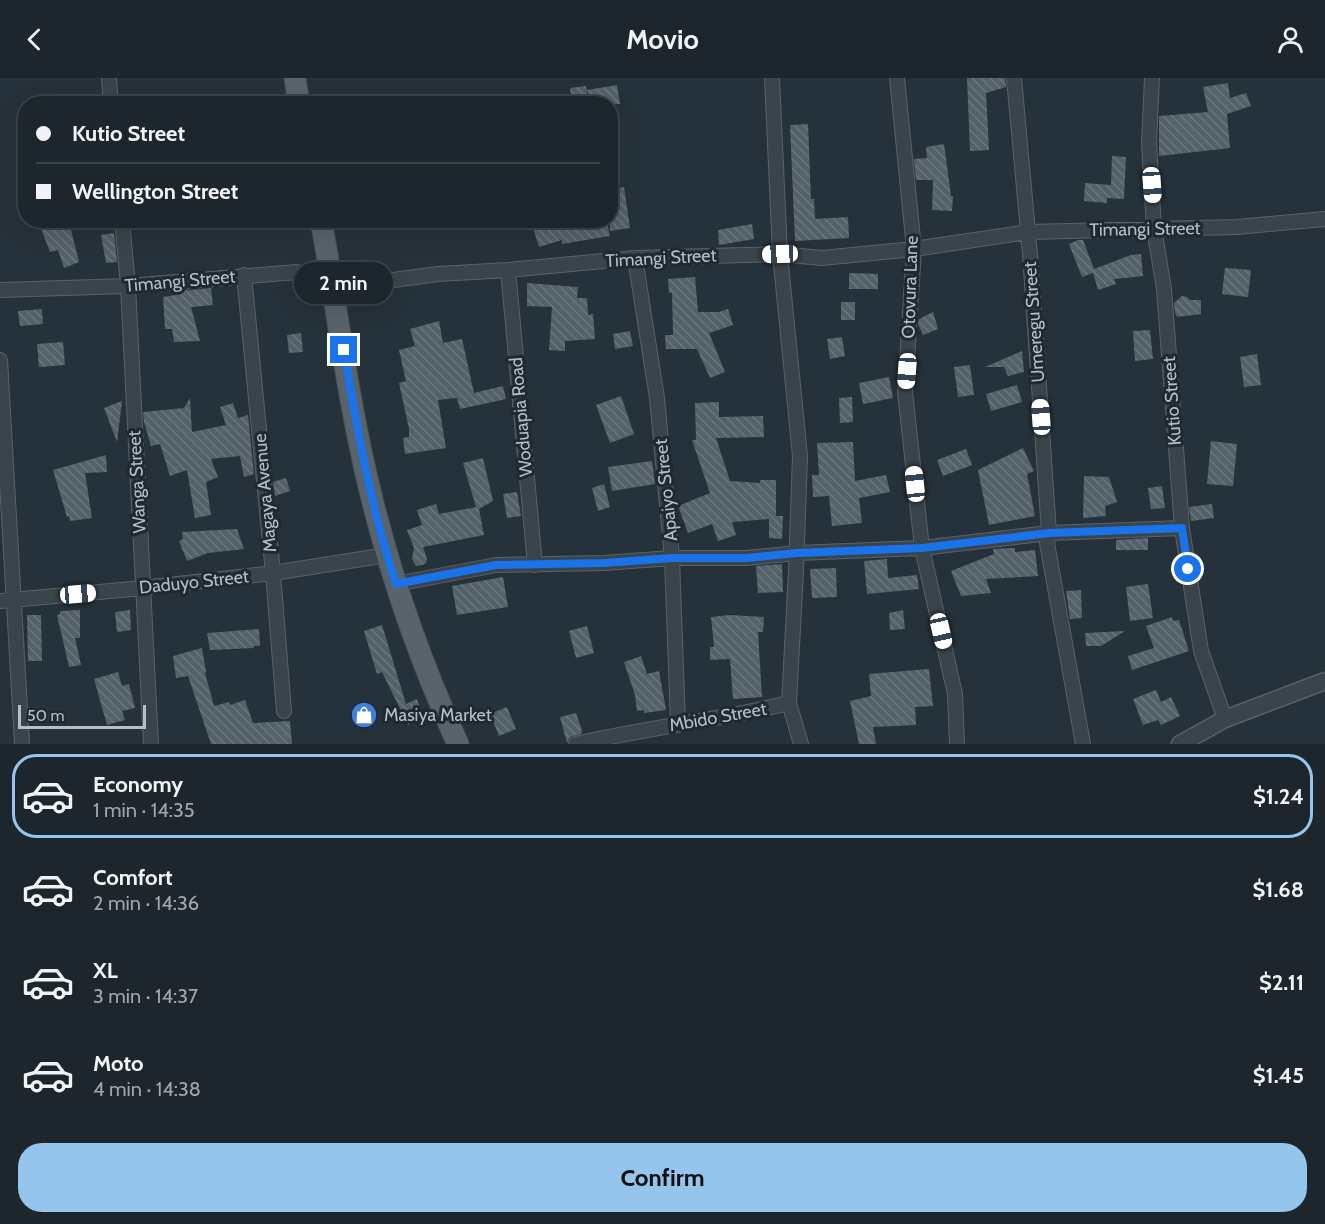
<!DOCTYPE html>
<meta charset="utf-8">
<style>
:root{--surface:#1c262c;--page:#293238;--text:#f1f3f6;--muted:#a0a5a9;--line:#3a4348;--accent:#95c4ec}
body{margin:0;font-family:Cabin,sans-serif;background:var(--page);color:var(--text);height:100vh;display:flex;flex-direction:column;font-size:22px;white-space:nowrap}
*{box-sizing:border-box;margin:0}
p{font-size:20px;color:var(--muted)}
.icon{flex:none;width:33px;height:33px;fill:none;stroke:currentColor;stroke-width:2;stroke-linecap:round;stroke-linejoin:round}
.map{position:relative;height:666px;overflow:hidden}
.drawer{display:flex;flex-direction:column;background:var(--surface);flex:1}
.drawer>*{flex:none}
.banner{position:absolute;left:18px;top:18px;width:600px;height:132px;border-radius:24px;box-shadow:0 6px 24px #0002,0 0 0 2px var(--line);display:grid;align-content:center;height:132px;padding:0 18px;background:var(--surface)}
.scale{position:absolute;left:18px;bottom:15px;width:128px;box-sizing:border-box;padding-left:6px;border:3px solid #b6bfc6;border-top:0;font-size:16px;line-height:21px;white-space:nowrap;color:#b6bfc6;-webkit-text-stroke:4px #1f2930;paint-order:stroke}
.end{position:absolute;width:27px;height:27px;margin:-14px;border:8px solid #1a73e8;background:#fff;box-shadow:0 0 0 3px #fff}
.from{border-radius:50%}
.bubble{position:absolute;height:42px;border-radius:21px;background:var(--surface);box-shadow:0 6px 24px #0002,0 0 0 2px var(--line);font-size:20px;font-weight:800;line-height:42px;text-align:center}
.car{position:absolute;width:18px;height:36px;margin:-18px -9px;border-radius:8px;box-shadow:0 0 4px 2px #0007;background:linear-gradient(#fff 24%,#345 0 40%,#fff 0 76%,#345 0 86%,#fff 0)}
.banner b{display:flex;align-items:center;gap:21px;height:57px;font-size:22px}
.banner b+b{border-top:2px solid var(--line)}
.banner i{width:15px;height:15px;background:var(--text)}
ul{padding:10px 0 0;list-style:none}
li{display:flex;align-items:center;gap:18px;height:84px;margin:0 12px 9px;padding:0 6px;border:3px solid transparent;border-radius:24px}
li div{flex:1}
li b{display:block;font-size:22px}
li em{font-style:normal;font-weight:800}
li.current{border-color:var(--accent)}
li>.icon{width:54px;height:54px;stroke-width:1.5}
.button{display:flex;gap:12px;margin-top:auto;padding:12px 18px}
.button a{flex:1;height:69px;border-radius:24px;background:var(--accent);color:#111;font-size:24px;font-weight:800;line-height:69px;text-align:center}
header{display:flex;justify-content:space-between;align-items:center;height:78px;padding:0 18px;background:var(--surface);font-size:27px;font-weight:800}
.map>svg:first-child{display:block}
.building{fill:url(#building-back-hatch)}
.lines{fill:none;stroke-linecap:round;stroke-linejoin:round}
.minor-casing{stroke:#586269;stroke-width:16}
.tertiary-casing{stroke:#586269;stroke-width:19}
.primary-casing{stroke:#434d54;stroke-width:23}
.minor{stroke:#3a444b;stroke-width:14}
.tertiary{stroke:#3a444b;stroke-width:16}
.primary{stroke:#58636b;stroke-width:21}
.route{stroke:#1a73e8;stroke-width:8}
.labels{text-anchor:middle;stroke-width:6;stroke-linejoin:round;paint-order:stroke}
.street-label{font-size:18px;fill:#b6bfc6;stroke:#1f2930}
.poi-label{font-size:18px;fill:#b6bfc6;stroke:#1f2930;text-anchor:start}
</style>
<header><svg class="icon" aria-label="back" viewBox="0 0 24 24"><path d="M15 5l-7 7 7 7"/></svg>Movio<svg class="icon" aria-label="person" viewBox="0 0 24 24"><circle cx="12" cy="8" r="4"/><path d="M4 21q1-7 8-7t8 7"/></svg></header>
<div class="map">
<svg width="1325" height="666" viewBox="0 0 1325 666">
<defs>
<pattern id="building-back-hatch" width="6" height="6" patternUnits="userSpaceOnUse" patternTransform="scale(1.5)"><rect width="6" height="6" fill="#54616a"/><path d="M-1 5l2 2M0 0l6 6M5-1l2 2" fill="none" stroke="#6a767e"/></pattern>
</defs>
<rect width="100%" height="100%" fill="#26323b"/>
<path class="building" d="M967,0H1005L1006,9L986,15L989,72L970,73Z
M1228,5L1230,20L1246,15L1251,28L1227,36L1230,70L1159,78V38L1208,34L1203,9Z
M617,7L620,26H590L587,12Z
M586,8L588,23L572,25L570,10Z
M808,46L811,121H814L815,141L848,139L849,160L795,163L790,47Z
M944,66L951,118H953L952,133L932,132L933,102H916L914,81L927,80L926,69Z
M1112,78L1126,79L1124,121L1107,120V125L1084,123L1085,105L1111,107Z
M624,109L630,150L610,153V112Z
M546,142H577L579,151L607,145L610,158L562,166V162L539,169L532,147Z
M752,146L754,161L719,167L718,152Z
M65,148H70L79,184L64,190L58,172L50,174L41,151Z
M114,155L117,184L106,185L101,157Z
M1078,162H1083L1094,191L1131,177L1141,176L1143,198L1114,201L1116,206L1098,212L1093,195L1082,199L1069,166Z
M1225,190L1251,192L1248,219L1222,216Z
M849,195L878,196V211H849Z
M695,199L698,234H719L728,231L733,247L709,255L725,294L710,300L697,271H666L665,257H673L672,215H669L668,201Z
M527,205L578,209L577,220H587L588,237L593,236L595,261L565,263V273L549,272L552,229L527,228Z
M211,210L213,227L191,229L200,263L174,264L172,251H165L163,219L176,217L180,213Z
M1182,218L1187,219L1190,222H1201V236L1177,239L1175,235L1174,225Z
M841,224H855V242H841Z
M42,231L43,246L20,248L18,233Z
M933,234L938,251L923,257L918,246L919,241Z
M439,243L443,265L462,261L474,315L503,308L506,321L460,331L457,320L438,322L446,370L405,376L403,360L409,359V351L399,305L406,303L399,272L415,268L410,251Z
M1150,252L1153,281L1135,283L1133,253Z
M630,253L633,268L615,271L613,256Z
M301,255L303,274L289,275L287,257Z
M842,259L845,278L830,281L827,261Z
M63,264L65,287L39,289L37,266Z
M1022,273L1024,294L1008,298L1004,289H985Z
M1257,276L1261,307L1244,309L1240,279Z
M970,287L974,317L958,319L954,289Z
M889,299L893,320L863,326L859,305Z
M1017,307L1022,324L991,333L986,316Z
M621,318L634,356L610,365L596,327Z
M852,319L853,344L840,345L839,320Z
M190,320L192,354L226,347L220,329L233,325L238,340L248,337L254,396L244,399L240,378L211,381L218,399L206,404L211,437L195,440L187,392L170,398L160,366L151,368L144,344L143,334L184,330Z
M122,323L117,364L104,330Z
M719,324V339L763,338L764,359L716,360L730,403L760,405V402H776V438H783L782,461L769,460V441L732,444L736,457L718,463L712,446L688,455L678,428L710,415L692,362H696L695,325Z
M1211,363L1237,366L1233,408L1207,406Z
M853,364L855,403L886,397L890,414L859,420L862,445L832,448L829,418L813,419L812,397H819L817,365Z
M1023,370L1034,393L1027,396L1035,438L989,447L978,392Z
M966,371L972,387L943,398L937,382Z
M106,377L107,394L85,395L92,440L70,443L69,438L67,439L53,392Z
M483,380L493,423L479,431L484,457L423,469L427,481L426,485L423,487L416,488L412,481L414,470L407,452L422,447L417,432L436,426L439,436L476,429L463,385Z
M652,383L655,406L612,413L608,389Z
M1084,398L1109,399L1117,424L1105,428L1106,438L1083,440Z
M286,400L290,413L275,418L273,404Z
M604,406L610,429L598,433L592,410Z
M1162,408L1165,430L1151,431L1148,410Z
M517,414L521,438L507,440L503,416Z
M1212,426L1214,440L1191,443L1189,429Z
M237,451L244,471L208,475L187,483L179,463L183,461L182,454Z
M1148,460V472H1116V462Z
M1015,470V474L1035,472L1038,498L986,501L991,515L961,518L951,493L994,476L993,471Z
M887,481L888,500L917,497L919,511L867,516L864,483Z
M782,486L783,514L758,515L756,488Z
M836,490L837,519L812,520L810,491Z
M503,499L508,529L457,537L452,508Z
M1148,506L1153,540L1130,543L1126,509Z
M1081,512L1082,540L1070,541L1066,513Z
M80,532V560H75L81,587L69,589L57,537L60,536V533Z
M130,532L131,552L117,554L115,534Z
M903,532L905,551L890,552L889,535Z
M27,537H41L42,583H28Z
M730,537L764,539L763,554H758L762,619L733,621L730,581L710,582V569H714L711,539Z
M1172,539L1173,543L1179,542L1189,573L1132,592L1128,578L1154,570L1146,548Z
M382,547L406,626L417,621L424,641L408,647L382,594L377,596L364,553Z
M587,548L594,575L576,580L569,553Z
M259,551L260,568H253L254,570L210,572L207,555Z
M1125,553L1101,568H1086L1085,555Z
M202,570L206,594L205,595L214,628L229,624L230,627L245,622L253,645L290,643L292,666H211L188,598L176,600L173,578Z
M641,578L647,596L659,593L666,632L644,635V632L637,633L635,617L624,584Z
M929,591L933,628L915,629L916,647L873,649L876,666H859L850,623L871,618L869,596Z
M118,594L122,608L129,606L135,630L122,633L125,642L107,647L94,601Z
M1156,612L1161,624L1171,619L1180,638L1161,647L1158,642L1143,647L1133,621Z
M507,629L516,651L499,658L490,636Z
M576,635L582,652H581L582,656L570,659L567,665L560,639Z"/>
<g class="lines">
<defs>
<path id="minor" d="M109,0L111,26
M772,0L780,176L800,378L796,493L789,625L801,666
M897,0L914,171L905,314L922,470L955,616L957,666
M1014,0L1030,176L1049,455L1047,465L1083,666
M1152,0L1149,65L1154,150L1164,211L1182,450L1201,573L1225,641
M122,142L128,208L151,666
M635,180L657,320L672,480L678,646
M508,192L535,487
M244,197L273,495L284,633
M0,212L128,208L297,194L334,210L438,196L508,192L635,180L780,176L822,180L914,171L1028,154L1237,149L1325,141
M0,282L22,666
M396,506L496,487L604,485L672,480H746L797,475L922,470L1049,455L1182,450
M0,523L143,510L273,495L387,477
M576,666C646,650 718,642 789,625"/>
<path id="tertiary" d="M1180,666L1225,641L1325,603"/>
<path id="primary" d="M295,0L299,26
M321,142C334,213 343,284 357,354C378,460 413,568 458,666"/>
</defs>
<use href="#minor" class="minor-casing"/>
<use href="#tertiary" class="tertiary-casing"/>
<use href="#primary" class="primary-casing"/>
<use href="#minor" class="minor"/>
<use href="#tertiary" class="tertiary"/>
<use href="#primary" class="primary"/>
</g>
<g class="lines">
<path class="route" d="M344,272C357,351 371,430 396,506L496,487L604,485L672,480H746L797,475L922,470L1049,455L1182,450L1188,491"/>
</g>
<defs>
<symbol id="shop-disc" viewBox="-11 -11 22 22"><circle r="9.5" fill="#3f7fe0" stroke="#1f2930"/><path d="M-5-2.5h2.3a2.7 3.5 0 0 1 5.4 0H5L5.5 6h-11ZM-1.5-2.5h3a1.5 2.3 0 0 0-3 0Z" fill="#fff"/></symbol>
</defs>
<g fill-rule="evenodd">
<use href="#shop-disc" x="349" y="622" width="30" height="30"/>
</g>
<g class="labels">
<g class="street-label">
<text transform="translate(1145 151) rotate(-1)" y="6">Timangi Street</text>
<text transform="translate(661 180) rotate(-3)" y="6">Timangi Street</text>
<text transform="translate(180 203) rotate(-5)" y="6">Timangi Street</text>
<text transform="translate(910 209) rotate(-88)" y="6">Otovura Lane</text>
<text transform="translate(1034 244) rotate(-94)" y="6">Umeregu Street</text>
<text transform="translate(1172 323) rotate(-94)" y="6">Kutio Street</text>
<text transform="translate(521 339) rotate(-95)" y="6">Woduapia Road</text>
<text transform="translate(137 404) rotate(-93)" y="6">Wanga Street</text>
<text transform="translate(666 412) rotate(-96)" y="6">Apaiyo Street</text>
<text transform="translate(265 415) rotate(-95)" y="6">Magaya Avenue</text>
<text transform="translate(194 504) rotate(-6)" y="6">Daduyo Street</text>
<text transform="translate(718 639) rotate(-10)" y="6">Mbido Street</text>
</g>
<g class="poi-label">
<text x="384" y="643">Masiya Market</text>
</g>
</g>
</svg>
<div class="scale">50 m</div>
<i class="end from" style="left:1188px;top:491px"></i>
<i class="end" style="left:344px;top:272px"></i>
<div class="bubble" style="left:294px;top:184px;width:99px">2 min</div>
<i class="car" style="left:1152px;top:107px;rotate:176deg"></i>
<i class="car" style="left:780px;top:176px;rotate:268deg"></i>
<i class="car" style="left:907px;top:293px;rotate:184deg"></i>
<i class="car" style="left:1041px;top:339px;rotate:356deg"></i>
<i class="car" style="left:915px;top:406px;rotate:354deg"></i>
<i class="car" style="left:78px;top:516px;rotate:85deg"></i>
<i class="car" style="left:941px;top:553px;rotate:167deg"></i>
<div class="banner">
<b><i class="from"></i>Kutio Street</b>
<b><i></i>Wellington Street</b>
</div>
</div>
<section class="drawer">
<ul>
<li class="current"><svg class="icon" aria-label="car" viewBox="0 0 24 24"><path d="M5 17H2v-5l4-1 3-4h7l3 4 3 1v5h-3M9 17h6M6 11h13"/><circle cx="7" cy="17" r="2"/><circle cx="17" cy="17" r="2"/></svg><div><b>Economy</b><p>1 min · 14:35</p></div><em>$1.24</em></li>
<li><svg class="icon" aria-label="car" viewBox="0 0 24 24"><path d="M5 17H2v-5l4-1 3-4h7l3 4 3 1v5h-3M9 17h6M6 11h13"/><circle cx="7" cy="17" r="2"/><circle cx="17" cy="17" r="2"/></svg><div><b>Comfort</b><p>2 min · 14:36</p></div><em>$1.68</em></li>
<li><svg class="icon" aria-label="car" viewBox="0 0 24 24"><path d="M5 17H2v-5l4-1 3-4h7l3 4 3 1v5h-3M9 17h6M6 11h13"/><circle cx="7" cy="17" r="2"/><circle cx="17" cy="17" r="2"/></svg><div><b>XL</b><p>3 min · 14:37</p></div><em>$2.11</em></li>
<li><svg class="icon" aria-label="car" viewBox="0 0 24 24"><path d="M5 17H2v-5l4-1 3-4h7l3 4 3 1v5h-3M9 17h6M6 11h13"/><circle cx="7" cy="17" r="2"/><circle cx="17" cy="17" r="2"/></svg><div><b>Moto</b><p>4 min · 14:38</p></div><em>$1.45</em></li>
</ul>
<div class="button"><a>Confirm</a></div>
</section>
